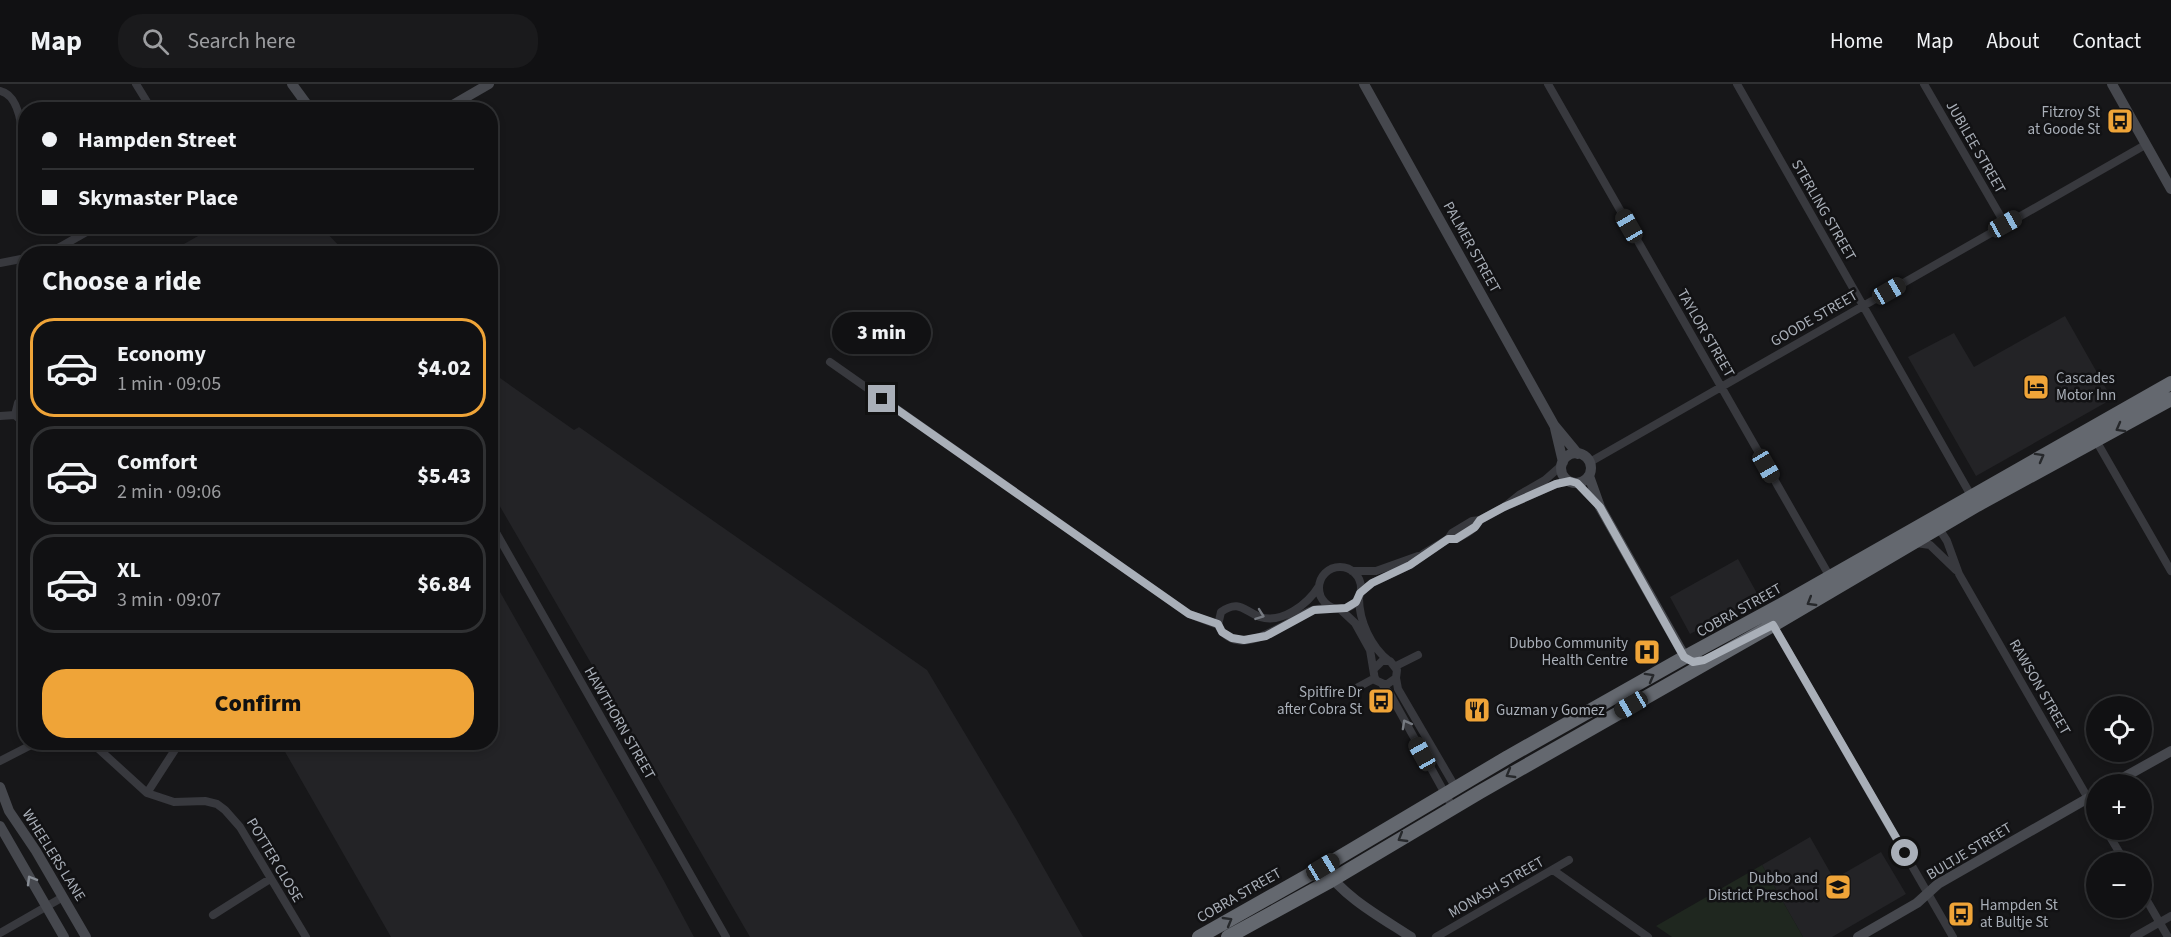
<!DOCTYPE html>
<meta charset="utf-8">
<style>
:root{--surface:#111113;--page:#1a1a1c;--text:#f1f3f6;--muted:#9c9da0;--line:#303133;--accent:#efa438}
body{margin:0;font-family:"Source Sans 3",sans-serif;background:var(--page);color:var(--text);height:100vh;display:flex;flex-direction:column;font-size:22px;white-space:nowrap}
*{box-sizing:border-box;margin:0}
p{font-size:20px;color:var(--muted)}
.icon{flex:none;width:33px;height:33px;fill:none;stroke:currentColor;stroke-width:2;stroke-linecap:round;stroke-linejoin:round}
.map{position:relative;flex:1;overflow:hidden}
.side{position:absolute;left:18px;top:162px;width:480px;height:504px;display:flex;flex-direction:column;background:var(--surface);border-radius:24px;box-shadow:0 3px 9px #0003,0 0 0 2px var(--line)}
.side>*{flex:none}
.banner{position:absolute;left:18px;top:18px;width:480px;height:132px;border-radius:24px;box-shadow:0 3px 9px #0003,0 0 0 2px var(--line);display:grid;align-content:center;height:132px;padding:0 24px;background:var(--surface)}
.tools{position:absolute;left:2086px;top:612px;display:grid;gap:12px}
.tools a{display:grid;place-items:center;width:66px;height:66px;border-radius:50%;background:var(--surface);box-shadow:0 3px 9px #0003,0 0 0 2px var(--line);font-size:30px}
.end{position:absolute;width:27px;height:27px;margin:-14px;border:8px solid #a9afb8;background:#111;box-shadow:0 0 0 3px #111}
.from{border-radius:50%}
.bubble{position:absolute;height:42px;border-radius:21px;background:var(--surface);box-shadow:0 3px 9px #0003,0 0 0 2px var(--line);font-size:20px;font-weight:800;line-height:42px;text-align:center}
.car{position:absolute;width:18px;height:36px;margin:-18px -9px;border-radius:8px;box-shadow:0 0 4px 2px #0007;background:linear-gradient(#222 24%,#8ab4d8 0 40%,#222 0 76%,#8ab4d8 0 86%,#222 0)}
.banner b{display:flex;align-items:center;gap:21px;height:57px;font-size:22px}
.banner b+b{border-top:2px solid var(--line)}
.banner i{width:15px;height:15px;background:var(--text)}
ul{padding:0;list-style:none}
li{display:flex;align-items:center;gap:18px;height:99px;margin:0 12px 9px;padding:0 12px;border:3px solid var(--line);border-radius:24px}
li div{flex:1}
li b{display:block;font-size:22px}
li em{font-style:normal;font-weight:800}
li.current{border-color:var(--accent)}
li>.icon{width:54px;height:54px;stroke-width:1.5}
h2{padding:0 24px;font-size:27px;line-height:72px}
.button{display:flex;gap:12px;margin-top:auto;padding:12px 24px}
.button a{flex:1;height:69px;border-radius:24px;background:var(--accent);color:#111;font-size:24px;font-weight:800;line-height:69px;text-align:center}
header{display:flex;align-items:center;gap:36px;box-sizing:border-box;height:84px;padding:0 30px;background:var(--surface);border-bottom:2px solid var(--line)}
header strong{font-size:28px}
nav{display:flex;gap:33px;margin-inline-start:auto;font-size:21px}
.search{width:420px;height:54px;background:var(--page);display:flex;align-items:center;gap:15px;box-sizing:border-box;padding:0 21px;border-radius:24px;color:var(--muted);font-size:22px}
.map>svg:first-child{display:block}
.built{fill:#232326}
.green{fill:#1f271f}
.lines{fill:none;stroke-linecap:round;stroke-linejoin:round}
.street{stroke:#38393e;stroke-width:8}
.secondary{stroke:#46484e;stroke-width:10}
.highway{stroke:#64686f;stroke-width:14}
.oneway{stroke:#26282b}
.oneway2{stroke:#767a81}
.oneway3{stroke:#868b93}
.route{stroke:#a9afb8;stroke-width:8}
.labels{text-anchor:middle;stroke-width:5;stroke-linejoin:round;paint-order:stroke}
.poi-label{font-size:15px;fill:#a9afb8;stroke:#121214;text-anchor:end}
.street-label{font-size:15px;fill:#a9afb8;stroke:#121214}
</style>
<header>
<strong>Map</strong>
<div class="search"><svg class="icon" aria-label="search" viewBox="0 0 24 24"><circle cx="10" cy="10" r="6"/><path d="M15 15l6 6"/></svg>Search here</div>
<nav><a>Home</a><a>Map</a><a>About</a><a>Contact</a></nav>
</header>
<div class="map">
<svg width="2171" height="853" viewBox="0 0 2171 853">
<rect width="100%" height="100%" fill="#171719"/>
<path class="built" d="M214,143H321L346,169H168Z
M2065,232L2112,315L1976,392L1908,273L1954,249L1974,283Z
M490,287L574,346L579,343L927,586L1016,735L1083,853H750L491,407Z
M1738,475L1759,513L1690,550L1670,513Z
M491,492L664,797L694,853H391L284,666L296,658H490Z
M1810,753L1834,795L1881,768L1906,810L1832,853H1803L1762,781Z"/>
<path class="green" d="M1762,781L1803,853H1672L1656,842Z"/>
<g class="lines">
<path class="street" d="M136,0L152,26
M1548,0L1830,493L1833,495
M1737,0L1973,415
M1924,0L2005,140
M0,7C19,11 22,42 23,58
M44,170L60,163L97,142
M0,179L26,174
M830,278L1189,530L1218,541
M15,331L18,319
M0,332L15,331L26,341
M2094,353L2171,487
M1590,378L2145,61
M1511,420L1556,400L1570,397
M490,438L726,853
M1938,443L1947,457L1959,490L2097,730
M1448,455C1461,455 1473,447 1480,436
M1916,459L1930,461L1956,486
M1319 504a21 21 0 1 1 42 0a21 21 0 1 1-42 0Z
M1352,487H1376L1418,472
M1319,502C1308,520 1282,540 1260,533C1244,527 1239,515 1221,528L1218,541C1238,579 1286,537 1310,527C1317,524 1325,524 1333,524
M1360,509L1372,499L1410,481L1423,470L1448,455L1452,449L1472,437L1480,436L1504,423L1519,411L1545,396L1562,381
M1359,514C1359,537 1371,563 1389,577
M1340,525L1355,539L1370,566L1375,596L1386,601L1396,594L1397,586L1390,577H1382L1374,585
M1773,541L1953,853
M1396,582L1418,571
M1396,594L1398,605L1457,706
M1382,600L1390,610L1453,724
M1351,607L1375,594
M91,658L147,709L174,718L205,717L217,720L225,726L240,743L306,853
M0,677L37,658
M147,709L180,658
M2106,746L2125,778
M1553,786L1648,853
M2142,808L2168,853
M213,831L270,795
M0,849L63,813
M1436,853L1569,776
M2134,853L2171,832"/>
<path class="secondary" d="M292,0L311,26
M1364,0L1554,341L1578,370
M2112,0L2171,105
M444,26L489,0
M1555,344L1563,378
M1561 384a15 15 0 1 1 30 0a15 15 0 1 1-30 0Z
M1589,392L1600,423L1685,573
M2112,700L2171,667
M0,703L9,727L36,767L86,853
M0,742L64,853
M1323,783C1345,814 1379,832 1411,853
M1858,853L1917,819L1938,800L2097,709"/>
<path class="highway" d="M1199,853L1323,783L1508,673L1685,573L1783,520L2171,299
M1228,853L1332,796L1480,708L1773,541L1977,421L2171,315"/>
</g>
<defs><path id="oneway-chevron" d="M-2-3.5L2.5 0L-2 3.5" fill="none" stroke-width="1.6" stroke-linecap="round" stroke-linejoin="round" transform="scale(1.5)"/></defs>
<g class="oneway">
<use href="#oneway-chevron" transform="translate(2120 344) rotate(151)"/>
<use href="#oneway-chevron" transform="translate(2040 373) rotate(-29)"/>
<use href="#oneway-chevron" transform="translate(1811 518) rotate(149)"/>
<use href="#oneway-chevron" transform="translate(1650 593) rotate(-29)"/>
<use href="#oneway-chevron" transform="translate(1510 690) rotate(150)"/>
<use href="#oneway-chevron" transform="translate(1402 754) rotate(149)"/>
<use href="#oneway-chevron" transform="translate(1228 837) rotate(-30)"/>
</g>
<g class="oneway2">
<use href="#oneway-chevron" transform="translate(1260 531) rotate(20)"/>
<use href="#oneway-chevron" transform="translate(1406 640) rotate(-119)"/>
</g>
<use class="oneway3" href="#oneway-chevron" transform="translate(31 796) rotate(-120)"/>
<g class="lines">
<path class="route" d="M882,315L1189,530L1218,540L1222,548L1232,554L1244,556L1266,552L1314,526L1346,524L1356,518L1360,509L1372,499L1410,481L1448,455H1456L1475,443L1480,436L1504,423L1556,400L1570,397L1577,399L1600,423L1684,573L1693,578L1704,576L1773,541L1905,769"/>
</g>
<defs>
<symbol id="bus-square" viewBox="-11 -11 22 22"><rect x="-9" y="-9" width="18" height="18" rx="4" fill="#efa438" stroke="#121214"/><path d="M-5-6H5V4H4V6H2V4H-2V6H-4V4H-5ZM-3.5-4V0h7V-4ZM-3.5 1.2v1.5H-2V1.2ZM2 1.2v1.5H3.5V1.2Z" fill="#111"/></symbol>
<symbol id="hotel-square" viewBox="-11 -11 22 22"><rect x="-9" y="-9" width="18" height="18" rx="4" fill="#efa438" stroke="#121214"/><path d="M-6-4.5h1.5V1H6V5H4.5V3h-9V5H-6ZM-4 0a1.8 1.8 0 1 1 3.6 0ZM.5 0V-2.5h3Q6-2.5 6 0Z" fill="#111"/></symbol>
<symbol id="hospital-square" viewBox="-11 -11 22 22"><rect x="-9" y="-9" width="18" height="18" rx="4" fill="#efa438" stroke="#121214"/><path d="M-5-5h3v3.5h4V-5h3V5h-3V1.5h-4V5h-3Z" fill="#111"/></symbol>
<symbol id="restaurant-square" viewBox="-11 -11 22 22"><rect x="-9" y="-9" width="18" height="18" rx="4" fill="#efa438" stroke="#121214"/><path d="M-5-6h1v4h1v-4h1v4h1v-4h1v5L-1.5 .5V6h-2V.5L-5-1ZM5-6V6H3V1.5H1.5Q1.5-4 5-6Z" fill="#111"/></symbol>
<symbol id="school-square" viewBox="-11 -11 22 22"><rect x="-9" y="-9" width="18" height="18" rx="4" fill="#efa438" stroke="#121214"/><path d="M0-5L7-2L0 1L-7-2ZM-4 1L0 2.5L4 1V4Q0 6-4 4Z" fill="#111"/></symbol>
</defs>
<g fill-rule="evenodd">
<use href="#bus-square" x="2105" y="22" width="30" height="30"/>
<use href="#hotel-square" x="2021" y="288" width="30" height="30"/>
<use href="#hospital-square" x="1632" y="553" width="30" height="30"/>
<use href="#bus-square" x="1366" y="602" width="30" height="30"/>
<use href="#restaurant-square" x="1462" y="611" width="30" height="30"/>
<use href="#school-square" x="1823" y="788" width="30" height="30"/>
<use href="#bus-square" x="1946" y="815" width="30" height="30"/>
</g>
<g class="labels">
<g class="poi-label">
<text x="2100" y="33">Fitzroy St<tspan x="2100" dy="17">at Goode St</tspan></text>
<text x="2056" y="299" text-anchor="start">Cascades<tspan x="2056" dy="17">Motor Inn</tspan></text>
<text x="1628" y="564">Dubbo Community<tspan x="1628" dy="17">Health Centre</tspan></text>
<text x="1362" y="613">Spitfire Dr<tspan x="1362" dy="17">after Cobra St</tspan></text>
<text x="1496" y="631" text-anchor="start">Guzman y Gomez</text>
<text x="1818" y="799">Dubbo and<tspan x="1818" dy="17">District Preschool</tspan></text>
<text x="1980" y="826" text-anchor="start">Hampden St<tspan x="1980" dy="17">at Bultje St</tspan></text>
</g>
<g class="street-label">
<text transform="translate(1976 63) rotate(60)" y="5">JUBILEE STREET</text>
<text transform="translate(1824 126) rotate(60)" y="5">STERLING STREET</text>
<text transform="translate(1472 163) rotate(61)" y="5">PALMER STREET</text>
<text transform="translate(1814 234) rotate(-30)" y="5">GOODE STREET</text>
<text transform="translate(1706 249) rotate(60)" y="5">TAYLOR STREET</text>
<text transform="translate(1739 526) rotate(-29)" y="5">COBRA STREET</text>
<text transform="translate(2040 603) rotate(60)" y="5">RAWSON STREET</text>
<text transform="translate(620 639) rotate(60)" y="5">HAWTHORN STREET</text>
<text transform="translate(1969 767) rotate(-31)" y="5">BULTJE STREET</text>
<text transform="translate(54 771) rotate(58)" y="5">WHEELERS LANE</text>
<text transform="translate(275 776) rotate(59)" y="5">POTTER CLOSE</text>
<text transform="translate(1496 803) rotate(-30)" y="5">MONASH STREET</text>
<text transform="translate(1239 811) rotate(-30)" y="5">COBRA STREET</text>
</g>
</g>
</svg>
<div class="tools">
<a><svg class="icon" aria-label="locate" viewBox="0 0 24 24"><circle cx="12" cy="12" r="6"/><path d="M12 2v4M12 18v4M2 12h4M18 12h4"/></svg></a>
<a>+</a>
<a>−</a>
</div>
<i class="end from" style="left:1905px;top:769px"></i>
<i class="end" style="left:882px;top:315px"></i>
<div class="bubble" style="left:832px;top:228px;width:99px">3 min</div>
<i class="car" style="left:2005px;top:140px;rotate:61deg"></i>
<i class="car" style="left:1629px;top:142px;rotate:330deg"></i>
<i class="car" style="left:1889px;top:207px;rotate:60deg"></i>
<i class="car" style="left:1766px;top:382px;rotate:150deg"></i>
<i class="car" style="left:1631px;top:621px;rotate:240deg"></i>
<i class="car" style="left:1422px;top:670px;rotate:331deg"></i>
<i class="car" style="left:1323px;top:783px;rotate:59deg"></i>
<div class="banner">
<b><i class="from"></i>Hampden Street</b>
<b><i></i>Skymaster Place</b>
</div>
<section class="side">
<h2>Choose a ride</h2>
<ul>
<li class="current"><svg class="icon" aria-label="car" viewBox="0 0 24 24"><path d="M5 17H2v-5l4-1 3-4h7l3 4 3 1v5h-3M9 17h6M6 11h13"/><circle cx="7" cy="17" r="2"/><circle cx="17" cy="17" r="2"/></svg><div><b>Economy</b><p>1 min · 09:05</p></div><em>$4.02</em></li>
<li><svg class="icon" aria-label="car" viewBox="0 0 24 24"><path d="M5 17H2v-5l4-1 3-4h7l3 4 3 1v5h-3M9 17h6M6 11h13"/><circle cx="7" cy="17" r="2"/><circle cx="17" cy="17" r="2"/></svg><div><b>Comfort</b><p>2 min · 09:06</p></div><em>$5.43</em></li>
<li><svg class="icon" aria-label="car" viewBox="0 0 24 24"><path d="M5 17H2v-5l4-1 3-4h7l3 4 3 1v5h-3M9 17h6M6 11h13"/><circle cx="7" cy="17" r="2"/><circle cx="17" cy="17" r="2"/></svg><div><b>XL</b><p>3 min · 09:07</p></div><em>$6.84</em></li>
</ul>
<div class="button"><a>Confirm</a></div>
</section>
</div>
